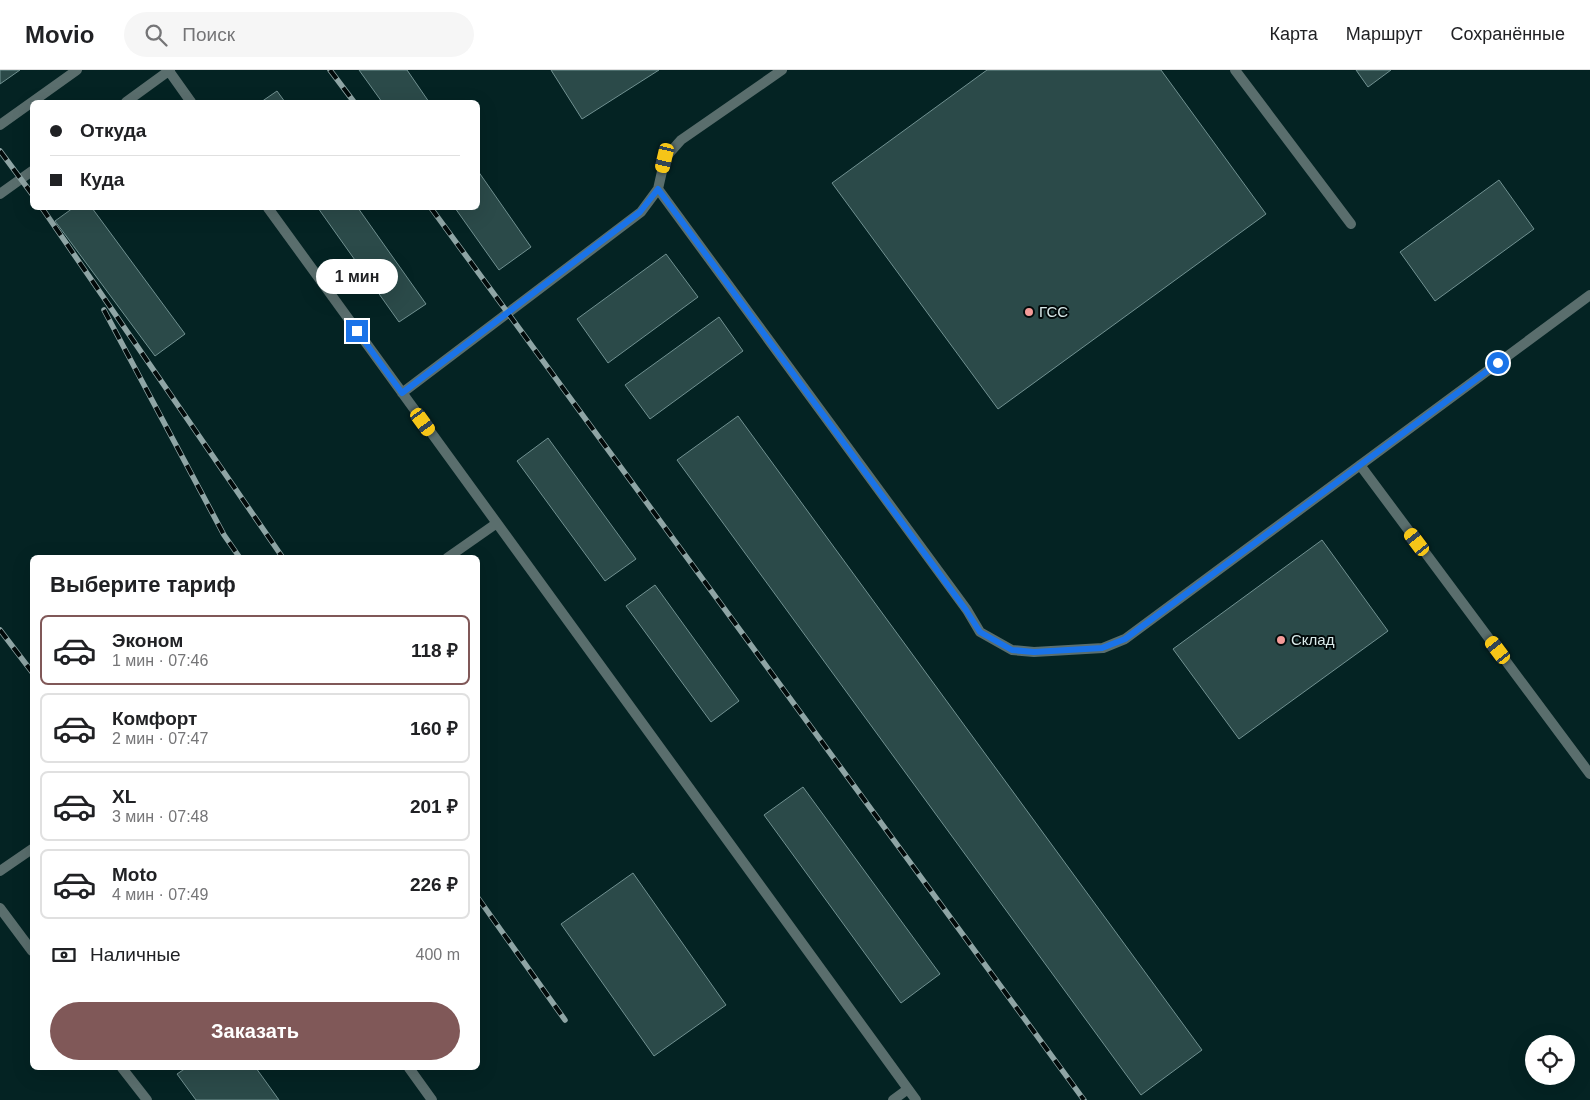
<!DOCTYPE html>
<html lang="ru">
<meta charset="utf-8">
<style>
:root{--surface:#fff;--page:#f6f6f6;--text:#202124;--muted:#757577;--line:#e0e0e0;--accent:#805858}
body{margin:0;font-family:Arial,sans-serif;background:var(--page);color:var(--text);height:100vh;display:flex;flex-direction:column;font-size:19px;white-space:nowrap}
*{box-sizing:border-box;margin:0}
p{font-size:16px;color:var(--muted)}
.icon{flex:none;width:28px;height:28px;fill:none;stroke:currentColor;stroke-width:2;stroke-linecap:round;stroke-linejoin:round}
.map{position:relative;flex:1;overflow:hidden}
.panel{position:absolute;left:30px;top:485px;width:450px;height:515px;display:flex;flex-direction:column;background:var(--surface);border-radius:8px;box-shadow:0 5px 20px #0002}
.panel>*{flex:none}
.guide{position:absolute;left:30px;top:30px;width:450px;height:110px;border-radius:8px;box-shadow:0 5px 20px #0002;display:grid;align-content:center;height:110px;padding:0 20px;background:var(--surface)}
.buttons{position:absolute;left:1525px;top:965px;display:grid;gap:10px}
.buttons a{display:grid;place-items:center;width:50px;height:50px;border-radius:50%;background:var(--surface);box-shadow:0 5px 20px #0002;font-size:25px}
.end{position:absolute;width:22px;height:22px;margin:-11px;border:6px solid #1a73e8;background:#fff;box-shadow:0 0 0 2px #fff}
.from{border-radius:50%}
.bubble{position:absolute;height:35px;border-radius:18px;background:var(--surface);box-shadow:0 5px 20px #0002;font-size:16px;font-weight:700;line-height:35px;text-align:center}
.car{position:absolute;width:15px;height:30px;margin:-15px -8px;border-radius:6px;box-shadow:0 0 4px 1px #0007;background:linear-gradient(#f5c518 24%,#345 0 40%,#f5c518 0 76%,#345 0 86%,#f5c518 0)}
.guide b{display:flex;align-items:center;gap:18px;height:48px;font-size:19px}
.guide b+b{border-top:1px solid var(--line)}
.guide i{width:12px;height:12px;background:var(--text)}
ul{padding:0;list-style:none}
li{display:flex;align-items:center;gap:15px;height:70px;margin:0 10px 8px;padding:0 10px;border:2px solid var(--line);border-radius:8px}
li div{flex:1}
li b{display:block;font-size:19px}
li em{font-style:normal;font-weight:700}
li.on{border-color:var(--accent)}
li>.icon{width:45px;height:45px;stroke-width:1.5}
h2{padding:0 20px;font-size:22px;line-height:60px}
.pay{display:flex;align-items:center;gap:12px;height:55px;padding:0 20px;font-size:19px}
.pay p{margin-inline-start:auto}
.cta{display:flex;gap:10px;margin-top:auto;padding:10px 20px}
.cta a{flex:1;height:58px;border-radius:30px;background:var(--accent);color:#fff;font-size:20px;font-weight:700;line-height:58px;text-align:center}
header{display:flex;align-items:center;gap:30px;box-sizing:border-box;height:70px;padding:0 25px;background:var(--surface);border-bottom:1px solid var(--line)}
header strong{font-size:24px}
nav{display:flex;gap:28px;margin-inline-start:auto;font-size:18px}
.search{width:350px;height:45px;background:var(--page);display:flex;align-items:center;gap:12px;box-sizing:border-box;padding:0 18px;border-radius:28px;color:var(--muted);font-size:19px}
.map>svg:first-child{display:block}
.building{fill:#2b4a49;stroke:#719191}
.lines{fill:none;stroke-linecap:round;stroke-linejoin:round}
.lane{stroke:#5a6e6d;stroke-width:10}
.street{stroke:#5a6e6d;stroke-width:10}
.rail-casing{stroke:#8fa5a5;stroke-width:5.5}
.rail{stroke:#020a0a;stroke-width:4;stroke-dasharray:11;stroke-linecap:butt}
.route{stroke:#1a73e8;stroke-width:6}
.poi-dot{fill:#f59b98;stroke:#020a0a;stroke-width:2}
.labels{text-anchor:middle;stroke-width:4;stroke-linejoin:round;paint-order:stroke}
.poi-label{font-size:15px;fill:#d9eaea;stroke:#020a0a;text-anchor:start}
</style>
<header>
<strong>Movio</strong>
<div class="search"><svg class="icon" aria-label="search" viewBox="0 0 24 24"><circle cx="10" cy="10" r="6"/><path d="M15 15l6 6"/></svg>Поиск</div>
<nav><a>Карта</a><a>Маршрут</a><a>Сохранённые</a></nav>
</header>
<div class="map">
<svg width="1590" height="1030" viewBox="0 0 1590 1030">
<rect width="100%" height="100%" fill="#042323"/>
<path class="building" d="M0,0H20L0,14Z
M359,0H407L429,32H382Z
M551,0H659L582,49Z
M987,0H1161L1266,144L998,339L832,113Z
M1356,0H1391L1368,17Z
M277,21L285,32H261Z
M478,101L531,177L499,200L455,138H478Z
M1499,110L1534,159L1435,231L1400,182Z
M73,138H92L185,264L155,286L55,151Z
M318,138H358L426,234L399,252Z
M666,184L698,227L608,293L577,249Z
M719,247L743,281L650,349L625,315Z
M738,346L1202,980L1141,1025L677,390Z
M548,368L636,489L605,511L517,391Z
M1322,470L1388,561L1239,669L1173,579Z
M655,515L739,631L711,652L626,536Z
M803,717L940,904L901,933L764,745Z
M633,803L726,935L654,986L561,854Z
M186,998H256L279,1030H196L177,1004Z"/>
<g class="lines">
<path class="lane" d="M782,0L681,70L665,88L658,119L967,540L980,562L1012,580L1034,582L1103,578L1125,569L1590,225
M1235,0L1351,154
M169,1L191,32
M126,32L170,0
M0,124L32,101
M268,138L916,1030
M402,323L641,142L658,119
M1360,395L1590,704
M447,488L497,453
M0,801L32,779
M0,838L32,881
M122,998L147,1030
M409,998L432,1030
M893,1030L908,1019"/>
<path class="street" d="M0,55L77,0"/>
<defs>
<path id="rail" d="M330,0L354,32
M0,81L32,124
M42,138L283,488
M431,138L1084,1030
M104,240L224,465L240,488
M0,560L32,602
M478,828L565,950"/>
</defs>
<use href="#rail" class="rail-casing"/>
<use href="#rail" class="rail"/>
</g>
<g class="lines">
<path class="route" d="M357,261L402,323L640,142L658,119L966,540L980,562L1012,580L1034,582L1102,578L1125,569L1498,293"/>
</g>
<g class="poi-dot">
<circle cx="1029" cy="242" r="5"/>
<circle cx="1281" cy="570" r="5"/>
</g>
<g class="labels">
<g class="poi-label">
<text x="1039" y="247">ГСС</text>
<text x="1291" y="575">Склад</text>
</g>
</g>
</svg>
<div class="buttons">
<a><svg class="icon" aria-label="locate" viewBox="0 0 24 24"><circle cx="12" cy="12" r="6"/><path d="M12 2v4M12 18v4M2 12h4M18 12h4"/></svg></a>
</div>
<i class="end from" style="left:1498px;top:293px"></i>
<i class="end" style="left:357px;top:261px"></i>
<div class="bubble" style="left:316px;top:189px;width:82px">1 мин</div>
<i class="car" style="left:665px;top:88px;rotate:193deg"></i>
<i class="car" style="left:423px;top:352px;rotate:144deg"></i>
<i class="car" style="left:1417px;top:472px;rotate:323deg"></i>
<i class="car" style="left:1498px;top:580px;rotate:323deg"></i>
<div class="guide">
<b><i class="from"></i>Откуда</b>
<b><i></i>Куда</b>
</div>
<section class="panel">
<h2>Выберите тариф</h2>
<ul>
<li class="on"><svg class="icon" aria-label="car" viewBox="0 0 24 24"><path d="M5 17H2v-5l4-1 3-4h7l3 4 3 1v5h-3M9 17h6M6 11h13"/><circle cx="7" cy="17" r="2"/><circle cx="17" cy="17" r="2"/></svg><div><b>Эконом</b><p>1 мин · 07:46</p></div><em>118 ₽</em></li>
<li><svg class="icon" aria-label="car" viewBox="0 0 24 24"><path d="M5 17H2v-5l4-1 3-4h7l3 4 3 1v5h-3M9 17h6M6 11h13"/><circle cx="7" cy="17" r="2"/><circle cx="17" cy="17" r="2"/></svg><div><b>Комфорт</b><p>2 мин · 07:47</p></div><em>160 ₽</em></li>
<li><svg class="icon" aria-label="car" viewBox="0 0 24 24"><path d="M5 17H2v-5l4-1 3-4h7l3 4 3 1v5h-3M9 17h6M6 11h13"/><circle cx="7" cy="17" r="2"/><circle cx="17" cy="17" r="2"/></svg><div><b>XL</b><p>3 мин · 07:48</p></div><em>201 ₽</em></li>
<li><svg class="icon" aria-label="car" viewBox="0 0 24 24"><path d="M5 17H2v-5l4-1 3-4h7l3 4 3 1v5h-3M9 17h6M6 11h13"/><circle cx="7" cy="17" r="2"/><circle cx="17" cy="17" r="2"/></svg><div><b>Moto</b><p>4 мин · 07:49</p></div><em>226 ₽</em></li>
</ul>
<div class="pay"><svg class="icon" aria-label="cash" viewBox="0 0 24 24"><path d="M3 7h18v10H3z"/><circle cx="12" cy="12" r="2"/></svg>Наличные<p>400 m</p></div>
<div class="cta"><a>Заказать</a></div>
</section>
</div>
